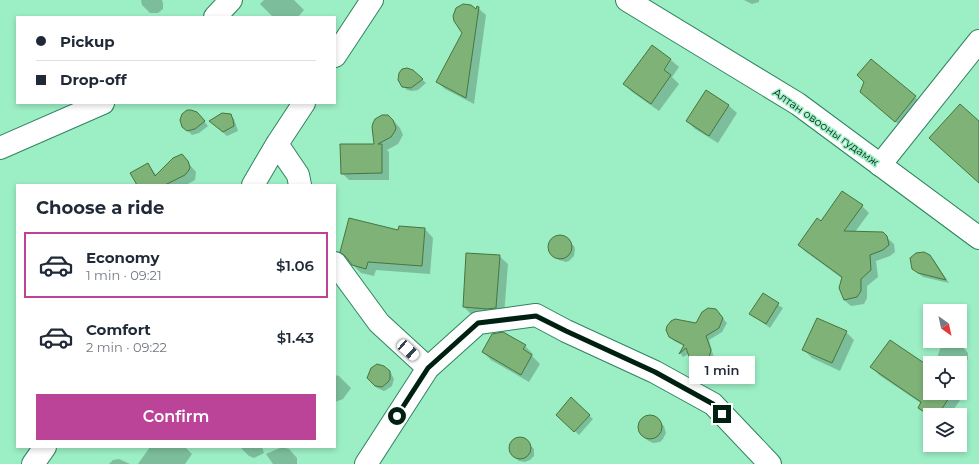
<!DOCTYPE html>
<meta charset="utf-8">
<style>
:root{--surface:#fff;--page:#f2f2f3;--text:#1f2937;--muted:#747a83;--line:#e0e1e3;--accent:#bb4498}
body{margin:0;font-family:Montserrat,sans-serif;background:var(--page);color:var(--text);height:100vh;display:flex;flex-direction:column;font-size:15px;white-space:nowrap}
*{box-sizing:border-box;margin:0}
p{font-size:13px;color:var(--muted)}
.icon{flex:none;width:22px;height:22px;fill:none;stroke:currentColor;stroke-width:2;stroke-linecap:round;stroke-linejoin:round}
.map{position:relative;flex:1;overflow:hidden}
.side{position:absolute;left:16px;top:184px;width:320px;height:264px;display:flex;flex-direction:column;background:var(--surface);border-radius:0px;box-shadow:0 2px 6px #0003}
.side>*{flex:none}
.hud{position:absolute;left:16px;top:16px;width:320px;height:88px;border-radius:0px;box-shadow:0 2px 6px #0003;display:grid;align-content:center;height:88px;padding:0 20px;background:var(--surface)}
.needle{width:26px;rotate:147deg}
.controls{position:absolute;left:923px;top:304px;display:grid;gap:8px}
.controls a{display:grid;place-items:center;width:44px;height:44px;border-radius:0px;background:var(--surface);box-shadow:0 2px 6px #0003;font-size:20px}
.end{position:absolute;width:18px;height:18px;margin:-9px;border:5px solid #002012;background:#fff;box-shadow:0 0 0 2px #fff}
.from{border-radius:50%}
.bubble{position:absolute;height:28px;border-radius:0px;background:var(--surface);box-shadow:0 2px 6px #0003;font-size:13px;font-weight:600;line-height:28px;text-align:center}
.car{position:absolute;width:12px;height:24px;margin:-12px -6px;border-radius:5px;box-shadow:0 0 3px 1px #0007;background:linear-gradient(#fff 24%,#345 0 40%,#fff 0 76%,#345 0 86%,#fff 0)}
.hud b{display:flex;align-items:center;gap:14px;height:38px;font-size:15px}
.hud b+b{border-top:1px solid var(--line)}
.hud i{width:10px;height:10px;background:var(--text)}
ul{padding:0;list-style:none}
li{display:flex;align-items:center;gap:12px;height:66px;margin:0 8px 6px;padding:0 12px;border:2px solid transparent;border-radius:0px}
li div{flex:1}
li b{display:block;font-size:15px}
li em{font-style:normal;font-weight:600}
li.current{border-color:var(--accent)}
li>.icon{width:36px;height:36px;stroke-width:1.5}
h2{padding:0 20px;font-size:18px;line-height:48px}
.cta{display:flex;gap:8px;margin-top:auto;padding:8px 20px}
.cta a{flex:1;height:46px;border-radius:0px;background:var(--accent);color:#fff;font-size:16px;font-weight:600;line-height:46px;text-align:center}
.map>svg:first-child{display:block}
.shadow{fill:#0003}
.building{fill:#7fb277;stroke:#46763e}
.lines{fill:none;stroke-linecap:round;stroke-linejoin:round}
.minor-casing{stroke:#30835f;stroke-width:24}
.secondary-casing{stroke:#30835f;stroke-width:24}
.minor{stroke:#fff;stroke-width:22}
.secondary{stroke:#fff;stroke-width:22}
.route{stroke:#002012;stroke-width:5}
.labels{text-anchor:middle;stroke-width:3;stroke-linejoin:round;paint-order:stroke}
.street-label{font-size:11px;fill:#002012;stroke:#9ceec4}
</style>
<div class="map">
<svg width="979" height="464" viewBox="0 0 979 464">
<rect width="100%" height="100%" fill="#9ceec4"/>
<path class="shadow" d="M141,0H162L163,3V9L158,13H150L142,5Z
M264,0H294L304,10L298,17H273L260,4Z
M744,0H759V2L752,4Z
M478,8L486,15L474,104L445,89L437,82Z
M670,59L662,74L671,60L679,67L672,77L679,84L659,111L632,92L624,84Z
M871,60L924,105L904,129L861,92Z
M413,71L426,83L418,90L412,91L407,90L403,86Z
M728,105L737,113L718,143L695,129L687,121Z
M230,115L234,119L238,131L227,136L210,121Z
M201,117L208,126L199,133L192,135L188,131Z
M393,120L400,128L403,135L398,144L387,150L389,152V180H349L342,173L375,145Z
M181,155L196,172L195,180L186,185H134L137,183L148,164L157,176Z
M862,206L869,213L855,232L882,233L894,244L895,252L890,256L876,261L878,277L867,286V298L864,304L851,306L844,300L843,279L806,252L799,245L821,222Z
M425,229L433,238L430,274L376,270L374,276L361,273L353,265L399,231Z
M557,236L564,237L574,246L575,249L574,256L569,261L566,262L559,260L550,250V244L551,241Z
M499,256L508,264L504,316L472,315L464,307Z
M929,256L934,260L949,283L923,277L918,273Z
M763,295L783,308L770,328L751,314Z
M720,315L727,323L722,332L709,340L714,358L713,361L708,366L701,367L693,361L689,354L683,357L680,353L684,346L674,341L670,337L696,324Z
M846,332L854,340L840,371L812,358L804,350Z
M943,341H958L968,353V359L966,362L960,367V363H935Z
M525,346L533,354L532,356L540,364L529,382L491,360L483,352Z
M872,367L930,368V393H960V389L964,394L950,415H930V418L919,408L922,404L879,375Z
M387,369L391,373L394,379L392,386L386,390L384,391L377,388L368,378Z
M335,375L339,376L351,388L343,399L335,402Z
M571,399L593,419L579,435L557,414Z
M650,416L657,419L664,426L666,433L663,439L660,442L653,443L647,440L643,435L639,429L641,422L643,419Z
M518,438H521L527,442L534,449V456L530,460L525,462L519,461L512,454L510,448L512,441Z
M150,447H185L192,454L185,464H138Z
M240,447H262L264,453L254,458L249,456Z
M282,447L289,449L297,458V464H273L266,454Z
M119,459L130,464H109L113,460Z"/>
<path class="building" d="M463,4L471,5L476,9L477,6L479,7L466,98L436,82L462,33L454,21L453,16L456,8Z
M652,45L671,59L664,70L671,75L651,104L623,84Z
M871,59L916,96L895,122L860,92L864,82L857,75Z
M407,68L413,70L423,79L411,88L402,87L398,80L399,73L402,69Z
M706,90L729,105L709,136L686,121Z
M960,104L979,121V183L929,138Z
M187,110H191L197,112L205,121L195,129L187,131L182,127L180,120L182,114Z
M222,113L231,114L233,120L234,126L223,132L209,121Z
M382,115H388L393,120L396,128L395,131L391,137L378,144H382V173L341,174L340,144H374L372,127L373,123L375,119Z
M182,154L188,161L190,167L189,170L185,175L165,185H137L130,173L148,163L155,176L173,158Z
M842,191L863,205L844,231L883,232L887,236L889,245L883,250L870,255L871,270L861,279V291L857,297L844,300L839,288L842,277L798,245L817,218L821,221Z
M349,218L398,230L399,226L425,228L422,266L368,262L366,269L352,265L345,256L340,252Z
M548 247a12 12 0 1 1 24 0a12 12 0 1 1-24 0Z
M924,252L930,255L946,280L918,273L912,269L910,258L916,253Z
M466,253L500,255L496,308L487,309L463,307Z
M763,293L779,303L766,324L749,314Z
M708,308L716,309L723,318L719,328L706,336L711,350L709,357L704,362L696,363L690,359L686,348L679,354L684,345L669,337L666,330L667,326L671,321L675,319L696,323L702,312Z
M817,318L847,331L832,363L802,350Z
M503,332L526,345L523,349L532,355L521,375L482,352L492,334Z
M890,340L930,367V393H952L938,415H930V416L918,408L921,402L870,367Z
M377,364L384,366L390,371V379L388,382L382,387L375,386L367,378L371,368Z
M571,397L590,415L574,432L556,415Z
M638 427a12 12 0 1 1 24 0a12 12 0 1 1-24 0Z
M509 448a11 11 0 1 1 22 0a11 11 0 1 1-22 0Z"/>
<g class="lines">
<defs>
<path id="minor" d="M215,17L231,0
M335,56L372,0
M277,144L298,175L300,185
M0,148L103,103
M880,165L979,41
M253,185L277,144L304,103
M335,263L379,323L428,368
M33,464L45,447
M366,464L428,368L478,323L536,315L566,331L655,372L713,404L770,464"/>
<path id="secondary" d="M627,0L798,104L979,238"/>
</defs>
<use href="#minor" class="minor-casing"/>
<use href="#secondary" class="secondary-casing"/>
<use href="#minor" class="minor"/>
<use href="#secondary" class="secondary"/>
</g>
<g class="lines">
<path class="route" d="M397,416L428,368L478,323L536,316L566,331L655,372L713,404L722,414"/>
</g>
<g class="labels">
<g class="street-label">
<text transform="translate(826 127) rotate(35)" y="4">Алтан овооны гудамж</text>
</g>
</g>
</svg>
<div class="controls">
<a><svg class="needle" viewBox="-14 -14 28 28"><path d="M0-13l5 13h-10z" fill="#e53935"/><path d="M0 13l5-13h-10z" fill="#747a83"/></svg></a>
<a><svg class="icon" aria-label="locate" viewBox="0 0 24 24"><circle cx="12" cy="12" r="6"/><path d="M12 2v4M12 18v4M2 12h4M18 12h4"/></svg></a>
<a><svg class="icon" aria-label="layers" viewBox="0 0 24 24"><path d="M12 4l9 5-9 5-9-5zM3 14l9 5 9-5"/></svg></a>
</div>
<i class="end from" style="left:397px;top:416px"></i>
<i class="end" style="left:722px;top:414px"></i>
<div class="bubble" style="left:689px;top:356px;width:66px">1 min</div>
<i class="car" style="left:408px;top:350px;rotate:132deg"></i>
<div class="hud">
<b><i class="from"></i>Pickup</b>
<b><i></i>Drop-off</b>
</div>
<section class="side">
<h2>Choose a ride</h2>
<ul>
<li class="current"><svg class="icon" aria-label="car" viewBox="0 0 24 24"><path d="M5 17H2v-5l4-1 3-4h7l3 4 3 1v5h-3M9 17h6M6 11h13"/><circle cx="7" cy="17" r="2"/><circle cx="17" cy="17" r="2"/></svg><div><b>Economy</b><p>1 min · 09:21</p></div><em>$1.06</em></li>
<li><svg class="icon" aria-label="car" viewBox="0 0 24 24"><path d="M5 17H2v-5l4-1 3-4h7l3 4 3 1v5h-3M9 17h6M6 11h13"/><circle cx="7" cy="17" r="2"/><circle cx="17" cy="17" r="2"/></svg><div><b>Comfort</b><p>2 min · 09:22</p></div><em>$1.43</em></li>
</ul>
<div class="cta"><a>Confirm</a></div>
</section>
</div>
